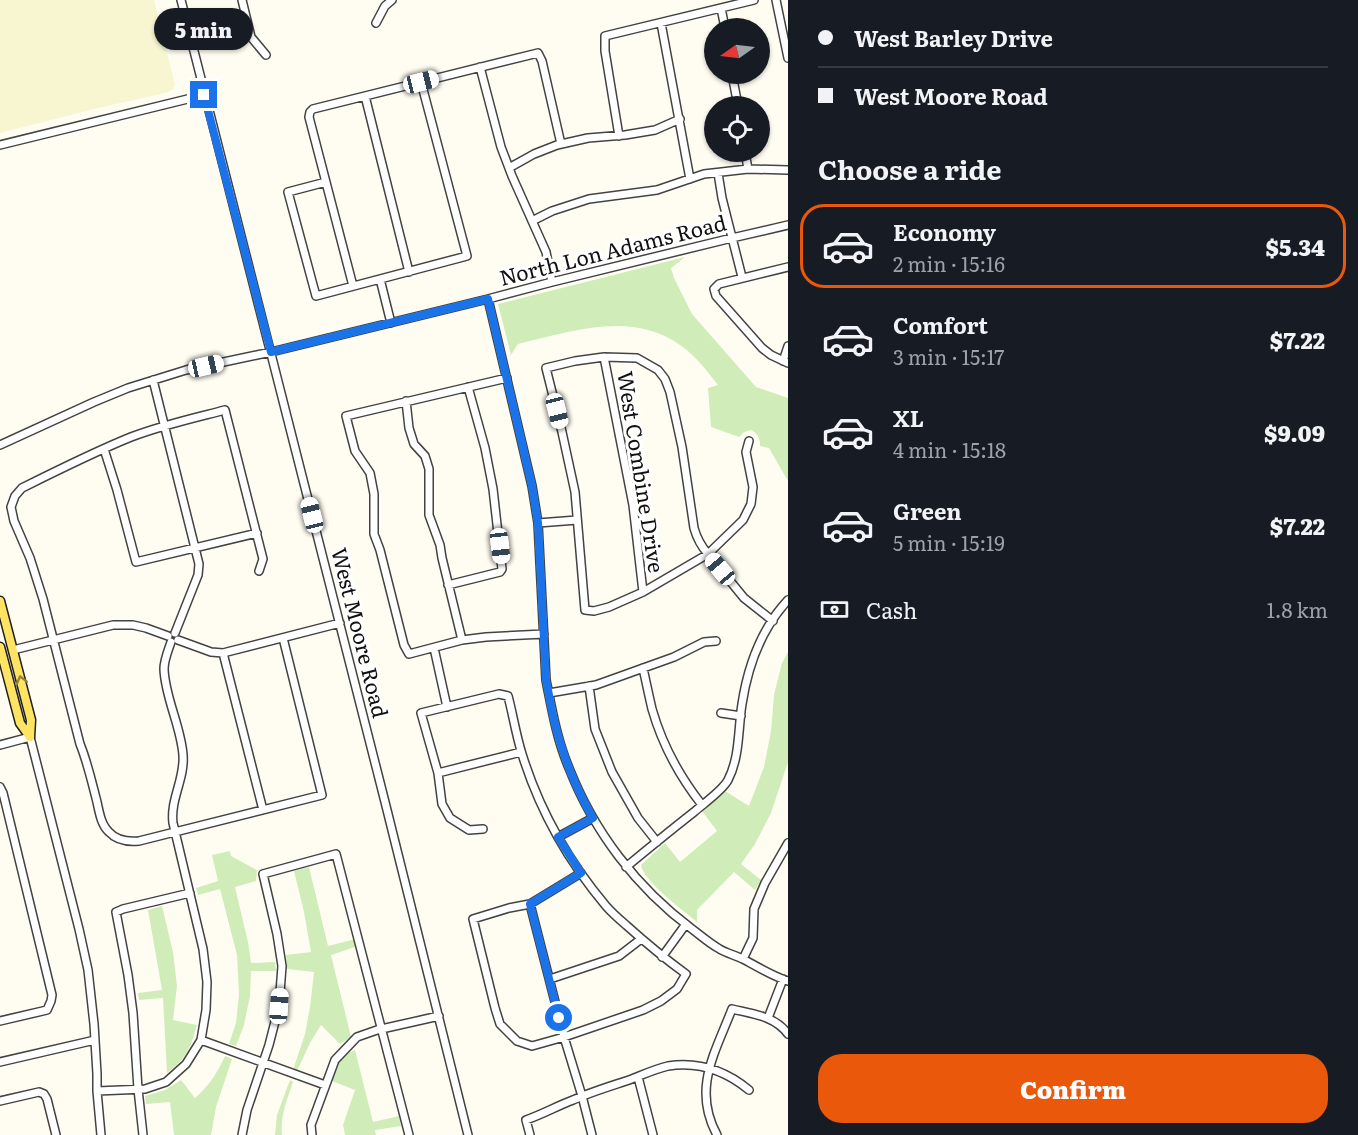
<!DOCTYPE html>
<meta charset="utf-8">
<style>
:root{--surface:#171b24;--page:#20242c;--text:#f1f3f6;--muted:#9ea1a6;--line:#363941;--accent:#ea580c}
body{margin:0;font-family:Literata,serif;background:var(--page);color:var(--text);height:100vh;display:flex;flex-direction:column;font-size:22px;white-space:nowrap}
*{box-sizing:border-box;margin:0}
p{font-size:20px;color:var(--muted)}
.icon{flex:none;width:33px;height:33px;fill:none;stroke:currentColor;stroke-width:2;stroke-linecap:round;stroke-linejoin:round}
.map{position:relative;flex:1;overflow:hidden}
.panel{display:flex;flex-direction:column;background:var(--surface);width:570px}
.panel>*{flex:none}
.guide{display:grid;align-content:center;height:132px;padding:0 30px;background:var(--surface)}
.needle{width:39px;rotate:256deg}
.fabs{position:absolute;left:704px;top:18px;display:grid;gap:12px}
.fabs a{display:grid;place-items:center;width:66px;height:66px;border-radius:50%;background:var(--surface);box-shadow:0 2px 4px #0004;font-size:30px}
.end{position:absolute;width:27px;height:27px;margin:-14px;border:8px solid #1a73e8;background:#fff;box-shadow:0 0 0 3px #fff}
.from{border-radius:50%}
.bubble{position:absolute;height:42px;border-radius:21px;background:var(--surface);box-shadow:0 2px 4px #0004;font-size:20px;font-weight:800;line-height:42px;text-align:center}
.car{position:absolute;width:18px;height:36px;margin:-18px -9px;border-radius:8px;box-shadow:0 0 4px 2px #0007;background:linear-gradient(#fff 24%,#345 0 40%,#fff 0 76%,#345 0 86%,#fff 0)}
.guide b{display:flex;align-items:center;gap:21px;height:57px;font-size:22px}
.guide b+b{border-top:2px solid var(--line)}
.guide i{width:15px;height:15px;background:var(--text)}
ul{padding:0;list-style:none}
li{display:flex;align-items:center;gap:18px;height:84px;margin:0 12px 9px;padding:0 18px;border:3px solid transparent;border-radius:24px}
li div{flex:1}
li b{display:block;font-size:22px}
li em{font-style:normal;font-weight:800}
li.current{border-color:var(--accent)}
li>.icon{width:54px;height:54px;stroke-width:1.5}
h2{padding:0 30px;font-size:27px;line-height:72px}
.pay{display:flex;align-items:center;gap:15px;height:66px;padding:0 30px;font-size:22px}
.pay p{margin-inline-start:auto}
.cta{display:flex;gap:12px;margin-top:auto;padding:12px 30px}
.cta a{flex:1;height:69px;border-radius:24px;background:var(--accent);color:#fff;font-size:24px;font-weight:800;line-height:69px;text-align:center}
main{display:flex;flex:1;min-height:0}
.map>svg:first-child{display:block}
.farmland{fill:#f7f6d0}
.green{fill:#d0edb9}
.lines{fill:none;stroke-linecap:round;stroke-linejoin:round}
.minor-casing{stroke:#434343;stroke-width:10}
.major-casing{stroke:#212121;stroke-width:11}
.minor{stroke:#fff;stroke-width:7}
.major{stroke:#ffe362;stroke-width:8}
.oneway{stroke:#93843d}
.route{stroke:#1a73e8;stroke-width:8}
.labels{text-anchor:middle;stroke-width:6;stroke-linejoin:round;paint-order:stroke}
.street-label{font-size:21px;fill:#101010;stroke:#fff}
</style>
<main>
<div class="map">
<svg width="788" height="1135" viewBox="0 0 788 1135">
<rect width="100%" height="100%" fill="#fffdf2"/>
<path class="farmland" d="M0,0H154L175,85L174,88L170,91L161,94L98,108L0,133Z"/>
<path class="green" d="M685,257L671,268L674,278L692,314L756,387L788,398V481L769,448L760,446C760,438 758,434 751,430L744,432L739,437L711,427L708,388L718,385C707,371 695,355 680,345C630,310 571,332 518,344L511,355L498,304Z
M788,652V762L771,813L755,844L741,864L761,880L755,890L734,872L697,910V922C684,911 643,881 641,865L665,843L680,862L717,831L702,811L725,791L749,806L764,767L771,731L774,695L782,663Z
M230,851L231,856L257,870L256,881L235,887L248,942L251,963L275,962L276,971H251L250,996L244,1025L236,1046L229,1044L236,1023L239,995L237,955L220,889L198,895L196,888L218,881L212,855Z
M309,867L328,946L356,939L358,946L331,955L351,1037L340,1044L321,1025L310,1043L297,1071L293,1070L305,1034L310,1007L314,972L287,969L286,955L311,952L304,912L294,871Z
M162,906L173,952L177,986L173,1020L197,1025C190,1049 187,1058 167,1073L163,998L139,1000L138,993L162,990L148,910Z
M355,1050L373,1122L399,1116L401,1126L375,1130L376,1135H345L343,1125L355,1090L332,1081L342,1056Z
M225,1056L232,1059L216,1107L211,1135H174L170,1102L146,1104L145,1096L165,1090L181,1080L195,1098C210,1085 217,1073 225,1056Z
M290,1080L293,1082C287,1100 280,1116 282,1135H275L277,1115Z"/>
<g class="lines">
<defs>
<path id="minor" d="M181,0L385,802L468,1135
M242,0L251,37L266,55
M776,0L788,58
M721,8L725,28
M376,23L385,6L392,0
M661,23L690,179
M480,67L501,147L512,176L546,252L552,282
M732,74L738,106
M365,96L409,272
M619,136L605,51V36L754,0
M0,145L204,95
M745,152L748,169
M509,168L534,154L557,145L588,138L625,135L655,130L680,119
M718,173L722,198L742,277
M326,182L288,192L316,296L467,256L421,82
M532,221L552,211L589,199L657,190L704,174L748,169L788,170
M788,267L719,284L714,289L716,296L762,348L771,355L788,363
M380,279L391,323
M353,286L309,117L310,112L313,109L538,53L542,61L561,144
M488,299L532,486L538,523L546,680C552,710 557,740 569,768C594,832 637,888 692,929C700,935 709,943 718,948C725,953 735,955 743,959C758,967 772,976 788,981
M604,357L633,505L643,592
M783,361L788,346
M507,378L346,416L355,451L370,473L374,494V534L380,550L404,645L409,654L462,640L486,637L544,634
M153,380L199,564L198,575L175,633
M406,401L409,428L414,444L425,456L429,469V515L440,545L442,558L462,640
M749,441L746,452L753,487L751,504L743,520L708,554L643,592L609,607L594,611L585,610L575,492L562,432L546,368L575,361L604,357L637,358L658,370L665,379L670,392L682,447L694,528C697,539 701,546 708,554L744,598L773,621
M0,445L94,402L128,388L186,370L271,352L488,299L552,282L732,238L788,225
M104,449L117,490L136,562L257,533
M538,523L577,520
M259,571L263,559L225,410C194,418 162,425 131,437C94,452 58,470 22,488L15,496L11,507L14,521L30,558L43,599L80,744C87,761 91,779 96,798C99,809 100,824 109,832C117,841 128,842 139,841L322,795L283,638
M448,585L500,572L502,569L493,489L485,448L468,387
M178,640L211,652L223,653L340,623
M434,648L447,707
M13,650L113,625H133L146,628L168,636
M223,653L263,810
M643,668C646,682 649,696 652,709C662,744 680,777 702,805
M589,686L595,729L612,772L638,818L657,842
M549,693L596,685L674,657L704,642L716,641
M721,713L741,716
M0,745L30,737L79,929L88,970L94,1024L97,1074V1091L101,1135
M438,773L521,752
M0,787L3,793L52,995L51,1001L47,1010L0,1021
M483,829L469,830L450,818L442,804L438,773L421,713L499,694L508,696C513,715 516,735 522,754C539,809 569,862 606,906C612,913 619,919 626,925C646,943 664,958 686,974L677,989L661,1001L643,1010L564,1037L532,1046L517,1041L500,1024L495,1008L473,919L509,908L530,904L581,873
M558,837L593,818
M626,867C649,848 671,830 694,812C703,804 723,790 728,780C740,757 738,729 742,704C748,665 761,629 788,600
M530,904L564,1037L582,1096L592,1135
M662,957L686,924
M743,959L753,938L754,909L765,883L788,843
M550,979L619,956L641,939
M768,1018L783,979
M201,1040L325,1085
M0,1062L95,1040
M638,1077L653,1135
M97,1091L145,1089L166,1082L186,1064L201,1040L206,1010L207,982L203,949L173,823C170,799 185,779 183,755C181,726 165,698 164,669C164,660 168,651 171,642
M0,1101L39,1092L44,1094L47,1099L56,1135
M143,1135L138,1089L133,1013L128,975L116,912L123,909L190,893
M242,1135L247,1110L269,1045L279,1006L282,966L277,934L263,874L336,854L409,1135
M312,1135L311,1125L335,1060L357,1037L377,1030L439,1016
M530,1135L526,1120C543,1114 557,1106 573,1100C591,1092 611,1086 629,1080C642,1075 655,1069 668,1066C700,1061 726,1071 749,1090
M717,1135C692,1089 715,1053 732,1009C753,1014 775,1016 788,1034"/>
<path id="major" d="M0,601L31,720L30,737
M0,647L20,723L30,737"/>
</defs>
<use href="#minor" class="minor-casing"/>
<use href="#major" class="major-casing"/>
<use href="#minor" class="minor"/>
<use href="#major" class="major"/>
</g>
<defs><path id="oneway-chevron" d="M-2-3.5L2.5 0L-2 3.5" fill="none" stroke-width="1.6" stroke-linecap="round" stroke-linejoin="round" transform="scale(1.5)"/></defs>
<use class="oneway" href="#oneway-chevron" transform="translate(21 680) rotate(-104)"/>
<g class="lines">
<path class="route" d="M204,95L271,352L488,299L532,486L538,523L546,680C550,698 552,717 558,735C566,764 578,792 593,818L558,837L581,873L530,904L559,1018"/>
</g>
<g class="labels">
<g class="street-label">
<text transform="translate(613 251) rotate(-14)" y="7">North Lon Adams Road</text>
<text transform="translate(640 472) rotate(81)" y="7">West Combine Drive</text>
<text transform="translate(359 633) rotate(76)" y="7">West Moore Road</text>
</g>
</g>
</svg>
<div class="fabs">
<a><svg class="needle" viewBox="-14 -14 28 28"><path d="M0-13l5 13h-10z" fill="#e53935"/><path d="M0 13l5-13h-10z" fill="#9ea1a6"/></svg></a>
<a><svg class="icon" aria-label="locate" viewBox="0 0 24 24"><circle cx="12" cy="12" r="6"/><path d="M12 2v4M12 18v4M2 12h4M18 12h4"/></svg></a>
</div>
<i class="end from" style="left:559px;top:1018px"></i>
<i class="end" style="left:204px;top:95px"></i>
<div class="bubble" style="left:154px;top:8px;width:99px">5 min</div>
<i class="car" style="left:421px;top:82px;rotate:76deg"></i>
<i class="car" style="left:206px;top:366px;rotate:77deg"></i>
<i class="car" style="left:557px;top:411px;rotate:166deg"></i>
<i class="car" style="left:312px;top:515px;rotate:346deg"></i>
<i class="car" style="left:500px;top:546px;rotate:173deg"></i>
<i class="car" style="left:720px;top:569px;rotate:320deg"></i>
<i class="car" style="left:279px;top:1006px;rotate:4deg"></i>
</div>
<section class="panel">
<div class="guide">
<b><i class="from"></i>West Barley Drive</b>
<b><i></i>West Moore Road</b>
</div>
<h2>Choose a ride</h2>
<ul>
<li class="current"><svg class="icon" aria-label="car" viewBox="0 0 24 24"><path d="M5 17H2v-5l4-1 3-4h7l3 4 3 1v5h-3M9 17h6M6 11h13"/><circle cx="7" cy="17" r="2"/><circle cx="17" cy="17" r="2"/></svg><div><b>Economy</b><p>2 min · 15:16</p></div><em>$5.34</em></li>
<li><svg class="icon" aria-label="car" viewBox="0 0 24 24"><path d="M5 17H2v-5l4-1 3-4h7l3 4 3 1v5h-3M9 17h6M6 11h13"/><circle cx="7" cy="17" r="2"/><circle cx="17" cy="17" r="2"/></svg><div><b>Comfort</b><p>3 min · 15:17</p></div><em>$7.22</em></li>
<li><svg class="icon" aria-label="car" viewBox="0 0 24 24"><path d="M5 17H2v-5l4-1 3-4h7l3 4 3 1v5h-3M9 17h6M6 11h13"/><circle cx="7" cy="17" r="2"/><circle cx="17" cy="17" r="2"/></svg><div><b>XL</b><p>4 min · 15:18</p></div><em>$9.09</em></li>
<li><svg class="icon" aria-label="car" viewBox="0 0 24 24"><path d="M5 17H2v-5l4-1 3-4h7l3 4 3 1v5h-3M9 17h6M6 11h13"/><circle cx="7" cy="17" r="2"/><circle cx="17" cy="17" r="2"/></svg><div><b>Green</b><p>5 min · 15:19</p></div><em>$7.22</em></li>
</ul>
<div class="pay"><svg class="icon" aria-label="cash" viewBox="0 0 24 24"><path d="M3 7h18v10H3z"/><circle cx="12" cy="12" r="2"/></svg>Cash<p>1.8 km</p></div>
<div class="cta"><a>Confirm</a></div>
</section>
</main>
